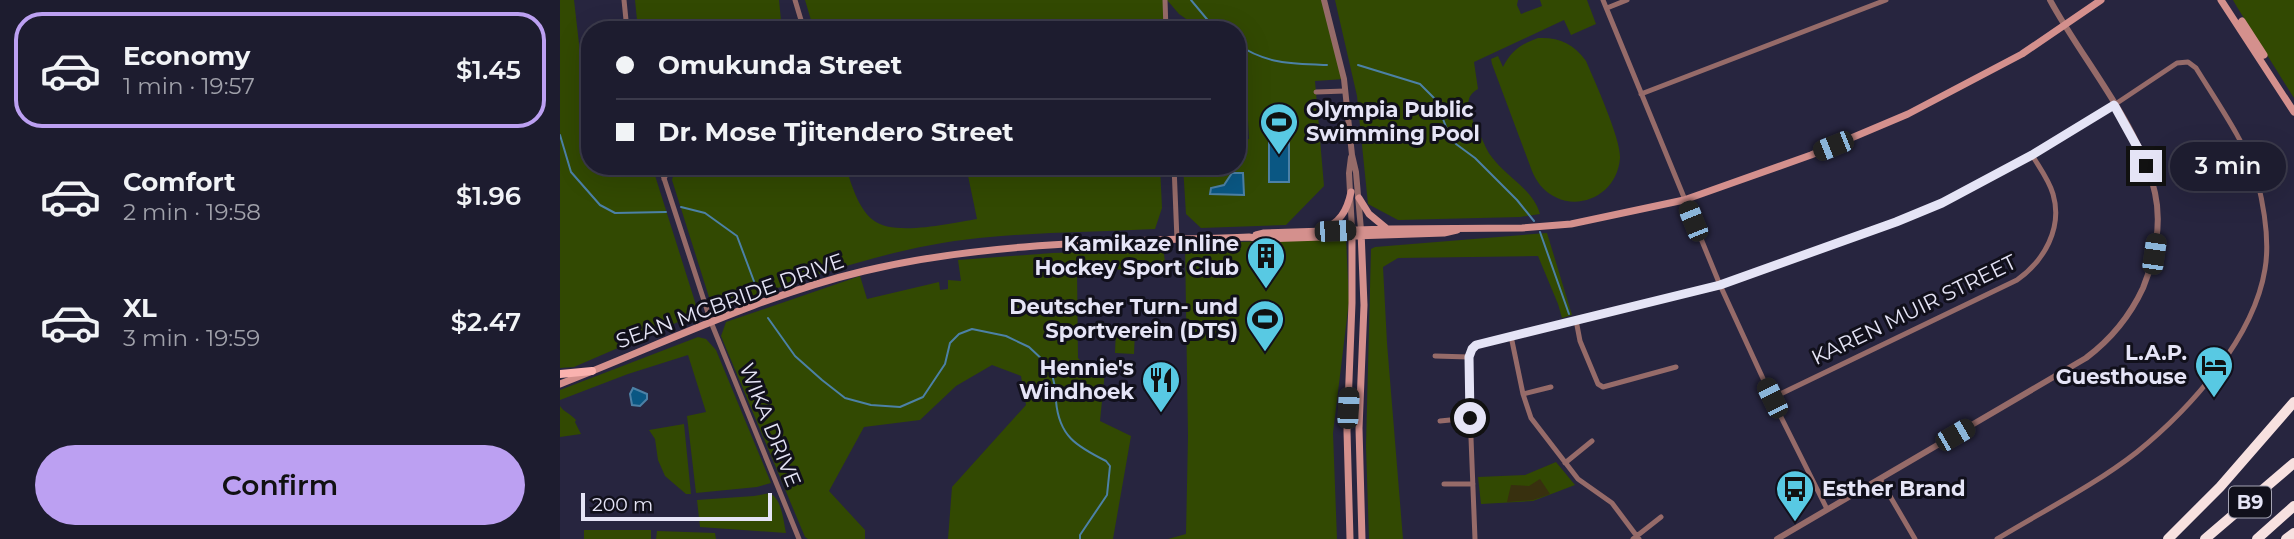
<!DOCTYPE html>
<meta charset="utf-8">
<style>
:root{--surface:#1d1c2f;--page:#2a293b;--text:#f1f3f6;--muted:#a0a1aa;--line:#3b3a4b;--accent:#bca0f2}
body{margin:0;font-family:Montserrat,sans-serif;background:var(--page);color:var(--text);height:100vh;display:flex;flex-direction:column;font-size:26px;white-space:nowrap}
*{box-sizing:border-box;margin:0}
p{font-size:23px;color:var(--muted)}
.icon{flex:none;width:38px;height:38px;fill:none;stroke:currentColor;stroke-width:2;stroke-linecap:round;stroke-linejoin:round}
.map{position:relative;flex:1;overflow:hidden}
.panel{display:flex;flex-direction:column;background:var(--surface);width:560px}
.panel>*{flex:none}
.banner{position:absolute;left:21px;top:21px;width:665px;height:154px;border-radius:28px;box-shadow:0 7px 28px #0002,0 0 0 2px var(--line);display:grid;align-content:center;height:154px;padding:0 35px;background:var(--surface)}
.scale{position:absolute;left:21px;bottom:18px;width:191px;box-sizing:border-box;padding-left:7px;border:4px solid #e5e4f6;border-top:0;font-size:19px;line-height:24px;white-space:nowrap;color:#e5e4f6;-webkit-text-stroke:5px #11101b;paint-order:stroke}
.end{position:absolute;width:32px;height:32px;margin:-16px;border:9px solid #e5e4f6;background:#111;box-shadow:0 0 0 4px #111}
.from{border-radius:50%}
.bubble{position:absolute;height:49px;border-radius:24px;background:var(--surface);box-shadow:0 7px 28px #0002,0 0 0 2px var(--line);font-size:23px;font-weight:600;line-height:49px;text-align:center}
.car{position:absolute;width:21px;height:42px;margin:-21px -10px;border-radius:9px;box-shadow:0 0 5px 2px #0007;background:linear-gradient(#222 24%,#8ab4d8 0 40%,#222 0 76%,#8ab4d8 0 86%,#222 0)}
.banner b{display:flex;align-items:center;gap:24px;height:66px;font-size:26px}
.banner b+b{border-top:2px solid var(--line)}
.banner i{width:18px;height:18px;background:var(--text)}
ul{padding:12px 0 0;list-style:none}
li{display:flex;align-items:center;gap:21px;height:116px;margin:0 14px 10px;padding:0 21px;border:4px solid transparent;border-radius:28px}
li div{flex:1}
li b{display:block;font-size:26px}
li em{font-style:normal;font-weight:600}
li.active{border-color:var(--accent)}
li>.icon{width:63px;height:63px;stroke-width:1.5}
.action{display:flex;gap:14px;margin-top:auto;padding:14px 35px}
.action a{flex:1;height:80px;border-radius:42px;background:var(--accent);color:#111;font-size:28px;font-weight:600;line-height:80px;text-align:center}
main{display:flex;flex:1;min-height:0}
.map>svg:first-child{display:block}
.green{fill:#324902}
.sand{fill:#38300f}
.water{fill:#0a5783;stroke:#4c81a6;stroke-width:2}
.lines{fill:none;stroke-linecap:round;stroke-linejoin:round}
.stream{stroke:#4c81a6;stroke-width:2}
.minor{stroke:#966b69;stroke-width:5}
.tertiary{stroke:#966b69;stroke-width:6}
.secondary{stroke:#d4908d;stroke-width:7}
.primary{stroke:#fab2af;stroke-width:8}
.motorway{stroke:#f7e1e0;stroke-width:10}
.route{stroke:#e5e4f6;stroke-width:9}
.labels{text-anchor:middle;stroke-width:6;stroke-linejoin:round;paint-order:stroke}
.shield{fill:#11101b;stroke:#a5a4b4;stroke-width:2}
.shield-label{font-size:19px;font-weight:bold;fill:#e5e4f6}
.poi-label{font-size:21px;font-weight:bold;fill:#e5e4f6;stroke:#11101b;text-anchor:end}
.street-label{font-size:21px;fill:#e5e4f6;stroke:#11101b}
</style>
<main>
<section class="panel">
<ul>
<li class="active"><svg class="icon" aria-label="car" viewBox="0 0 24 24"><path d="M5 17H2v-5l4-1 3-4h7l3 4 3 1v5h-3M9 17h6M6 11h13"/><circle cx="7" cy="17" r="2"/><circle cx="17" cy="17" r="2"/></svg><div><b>Economy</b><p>1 min · 19:57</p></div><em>$1.45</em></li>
<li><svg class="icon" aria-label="car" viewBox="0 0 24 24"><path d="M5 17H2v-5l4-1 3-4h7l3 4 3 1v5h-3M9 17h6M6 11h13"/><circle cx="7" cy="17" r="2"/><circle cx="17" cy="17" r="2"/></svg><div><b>Comfort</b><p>2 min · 19:58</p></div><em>$1.96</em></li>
<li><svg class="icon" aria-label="car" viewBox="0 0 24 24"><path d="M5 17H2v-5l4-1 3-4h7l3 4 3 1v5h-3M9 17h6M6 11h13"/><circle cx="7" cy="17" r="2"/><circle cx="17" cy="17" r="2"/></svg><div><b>XL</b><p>3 min · 19:59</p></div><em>$2.47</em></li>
</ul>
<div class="action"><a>Confirm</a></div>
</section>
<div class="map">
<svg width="1734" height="539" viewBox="0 0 1734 539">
<rect width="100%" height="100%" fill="#27253f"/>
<path class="green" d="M0,0H14L21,61L30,88V166H92L136,305L132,316L14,367L0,368Z
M75,0H219L222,30H78Z
M245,0H605L606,30H254Z
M607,0H763L784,79L755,81L764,186L726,225L641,228L626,214L623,166H677V140L689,139L685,66L677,60V30H642L619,14Z
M775,0H958L957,5L961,14L982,6L980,0H1027L1036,24L1011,35L1004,20L914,62L918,89C898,100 914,122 921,137C924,143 927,151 931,156C946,177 973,189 980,214L960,217L838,220L808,204L797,96Z
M1673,0H1734V98L1677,7Z
M978,38C999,37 1014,44 1026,61C1035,82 1061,139 1060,158C1057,200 1007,217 980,185C977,181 974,176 972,171L932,64L931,59L938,56L943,67C951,51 961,44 978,38Z
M127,166H285C292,184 297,207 313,220C333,237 392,223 417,219L406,166H600L602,208L595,229C537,232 477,232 419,238C332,247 250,277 168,305L149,297L112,180L115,168Z
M987,233L1012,315L1002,318L998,304L978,256L838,258L823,267L827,343L843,539H809L806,446L811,249L815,247Z
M786,238L789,301L773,433L777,539H608L626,534L628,436L625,244Z
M598,250L604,254L605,263L593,269L517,270L518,358L524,365L545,371L540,421L571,436L553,539H388L392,487L466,405L461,376L432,365L396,386L360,420L304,427L269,491L305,530V539H248L245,537L161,336L166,322L300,276L307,299L379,282L380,290L388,289V280L401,281L398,260L493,253Z
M556,330H575L574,354L555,353Z
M138,337L146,339L156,350L211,483L197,487L136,493L127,416L146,412L128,355L68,374L0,400V390Z
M0,406C4,412 11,414 16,420L15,422L21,434L0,437Z
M124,424L131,494H126L105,476L98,460L95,439L89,430Z
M996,462L1015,485L973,501L921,504L918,477L965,475Z
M210,493C222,500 223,519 226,533L140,527L137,500L194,496Z
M24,530H91V539H24Z
M97,531L155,533L156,539H96Z"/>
<path class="sand" d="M980,479L990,494L973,500L947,502L951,485L969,486Z"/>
<path class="water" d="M677,112H685L686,135H677Z
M709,132H729V182H709Z
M672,173H683L684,195L650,194L651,188L664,185Z
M73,388L87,394V399L80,406L72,405L70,394Z"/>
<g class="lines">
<path class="stream" d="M631,0L656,30
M677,44C706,64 732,64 767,65
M798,65L860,84L876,100L886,127L896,144L915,158L957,200L974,221
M0,135L11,172L40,205L55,213L106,212
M121,207L145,213L177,236L195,284
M980,232L1009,314
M208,318L235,356L262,380L285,398L311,405L340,407L363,397L385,364L390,343L399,334L412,329L446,336L469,347L485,362L492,374L495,387
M496,401C499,436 516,446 546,461L550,466L547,495L520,535V539"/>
<path class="minor" d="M64,0L67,30
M235,0L244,30
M605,0L606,30
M1043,0L1160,285L1217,409L1267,509
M1047,8L1067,0
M756,92L785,91
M1081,94L1326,0
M100,166L151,322L239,539
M614,166L617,240
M104,179L109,166
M1016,320L1020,341L1038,384L1043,387L1116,367
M951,336L963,394L971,418L1018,479L1052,503L1079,539
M875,356L909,357
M963,394L991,387
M1212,398L1457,280C1484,261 1503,228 1493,194C1489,180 1479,167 1472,155
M880,421L910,418
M1005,463L1032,441
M1320,479L1355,539
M884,484H913
M915,539L908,362L914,347L933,340L1160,285L1350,217L1382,203L1472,155L1554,105L1617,63L1628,62L1636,68C1655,99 1687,145 1697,179C1704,207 1710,240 1705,269C1694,338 1630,409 1577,452C1535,485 1483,511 1437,539
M1073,539L1101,517"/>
<path class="tertiary" d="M764,0L784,79L792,155L796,172L801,230
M791,157L789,173L792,230
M1217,539L1526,358C1550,340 1570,316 1583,288C1595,259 1602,224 1595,193C1579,124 1523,61 1490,0"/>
<path class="secondary" d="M1661,0L1734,112
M1682,21L1704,55
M799,198L809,214L826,228
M761,230C780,223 787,211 791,192
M801,231L804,305L799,428L802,539
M696,235L704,233L828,229L962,228L1011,224L1124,200L1251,155L1348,114L1462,54L1541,0
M0,384C100,345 199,296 304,271C430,241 560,242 689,237L701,239L884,233L897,230
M790,539L787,431L792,303V232"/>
<path class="primary" d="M0,374L32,371"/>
<path class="motorway" d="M1608,539L1660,487L1734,402
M1645,539L1734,463
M1697,539L1734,506
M1726,539L1734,533"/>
</g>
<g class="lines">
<path class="route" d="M910,418L909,357L912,349L916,345L1160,285L1336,222L1382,203L1472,155L1554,105L1580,152L1586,166"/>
</g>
<defs>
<symbol id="stadium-pin" viewBox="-11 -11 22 30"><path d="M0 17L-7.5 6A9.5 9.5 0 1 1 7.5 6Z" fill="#58c9e3" stroke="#11101b"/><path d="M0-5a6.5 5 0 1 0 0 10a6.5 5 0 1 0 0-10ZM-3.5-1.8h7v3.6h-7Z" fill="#111"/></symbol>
<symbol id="building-pin" viewBox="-11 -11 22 30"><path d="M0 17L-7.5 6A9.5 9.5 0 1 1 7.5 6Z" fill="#58c9e3" stroke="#11101b"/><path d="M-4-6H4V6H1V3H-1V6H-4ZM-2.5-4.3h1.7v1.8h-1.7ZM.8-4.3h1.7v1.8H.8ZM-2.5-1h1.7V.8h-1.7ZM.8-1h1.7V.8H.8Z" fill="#111"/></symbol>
<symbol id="hotel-pin" viewBox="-11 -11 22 30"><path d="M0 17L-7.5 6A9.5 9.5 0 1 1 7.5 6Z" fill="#58c9e3" stroke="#11101b"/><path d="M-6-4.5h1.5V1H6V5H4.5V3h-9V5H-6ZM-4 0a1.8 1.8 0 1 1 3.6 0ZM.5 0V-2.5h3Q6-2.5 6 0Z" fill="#111"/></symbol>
<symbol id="restaurant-pin" viewBox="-11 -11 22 30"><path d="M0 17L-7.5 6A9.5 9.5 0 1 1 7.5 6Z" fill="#58c9e3" stroke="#11101b"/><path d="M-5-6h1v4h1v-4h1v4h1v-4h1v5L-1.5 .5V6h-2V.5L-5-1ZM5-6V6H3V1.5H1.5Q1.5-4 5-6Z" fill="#111"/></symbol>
<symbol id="bus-pin" viewBox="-11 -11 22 30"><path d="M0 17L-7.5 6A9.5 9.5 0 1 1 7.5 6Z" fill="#58c9e3" stroke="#11101b"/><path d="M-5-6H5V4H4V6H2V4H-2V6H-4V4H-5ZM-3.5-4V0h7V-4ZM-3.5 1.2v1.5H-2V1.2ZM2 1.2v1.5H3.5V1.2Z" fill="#111"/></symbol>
</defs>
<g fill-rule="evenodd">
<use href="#stadium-pin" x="697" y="100" width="44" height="60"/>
<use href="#building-pin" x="684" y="234" width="44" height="60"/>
<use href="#stadium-pin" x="683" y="297" width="44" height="60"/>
<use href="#hotel-pin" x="1632" y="343" width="44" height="60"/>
<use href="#restaurant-pin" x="579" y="358" width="44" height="60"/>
<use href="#bus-pin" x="1213" y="467" width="44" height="60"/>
</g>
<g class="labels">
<rect class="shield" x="1669" y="486.5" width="42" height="31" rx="5"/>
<g class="shield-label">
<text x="1690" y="509">B9</text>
</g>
<g class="poi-label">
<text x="746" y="117" text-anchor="start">Olympia Public<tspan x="746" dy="24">Swimming Pool</tspan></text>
<text x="679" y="251">Kamikaze Inline<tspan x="679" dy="24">Hockey Sport Club</tspan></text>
<text x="678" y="314">Deutscher Turn- und<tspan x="678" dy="24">Sportverein (DTS)</tspan></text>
<text x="1627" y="360">L.A.P.<tspan x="1627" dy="24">Guesthouse</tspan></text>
<text x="574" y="375">Hennie's<tspan x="574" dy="24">Windhoek</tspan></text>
<text x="1262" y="496" text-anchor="start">Esther Brand</text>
</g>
<g class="street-label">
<text transform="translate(170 301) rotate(-20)" y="7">SEAN MCBRIDE DRIVE</text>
<text transform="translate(1354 310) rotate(-26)" y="7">KAREN MUIR STREET</text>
<text transform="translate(210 425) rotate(68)" y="7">WIKA DRIVE</text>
</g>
</g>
</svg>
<div class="scale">200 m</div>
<i class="end from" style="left:910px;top:418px"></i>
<i class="end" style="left:1586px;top:166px"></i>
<div class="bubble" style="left:1610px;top:142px;width:116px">3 min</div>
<i class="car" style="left:1273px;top:146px;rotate:248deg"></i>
<i class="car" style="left:1133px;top:221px;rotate:338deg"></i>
<i class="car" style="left:775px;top:231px;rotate:88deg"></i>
<i class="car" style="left:1594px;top:254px;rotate:8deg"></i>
<i class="car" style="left:1212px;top:398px;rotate:334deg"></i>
<i class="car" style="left:788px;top:408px;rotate:3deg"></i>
<i class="car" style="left:1395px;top:435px;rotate:60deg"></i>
<div class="banner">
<b><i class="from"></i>Omukunda Street</b>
<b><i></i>Dr. Mose Tjitendero Street</b>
</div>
</div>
</main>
